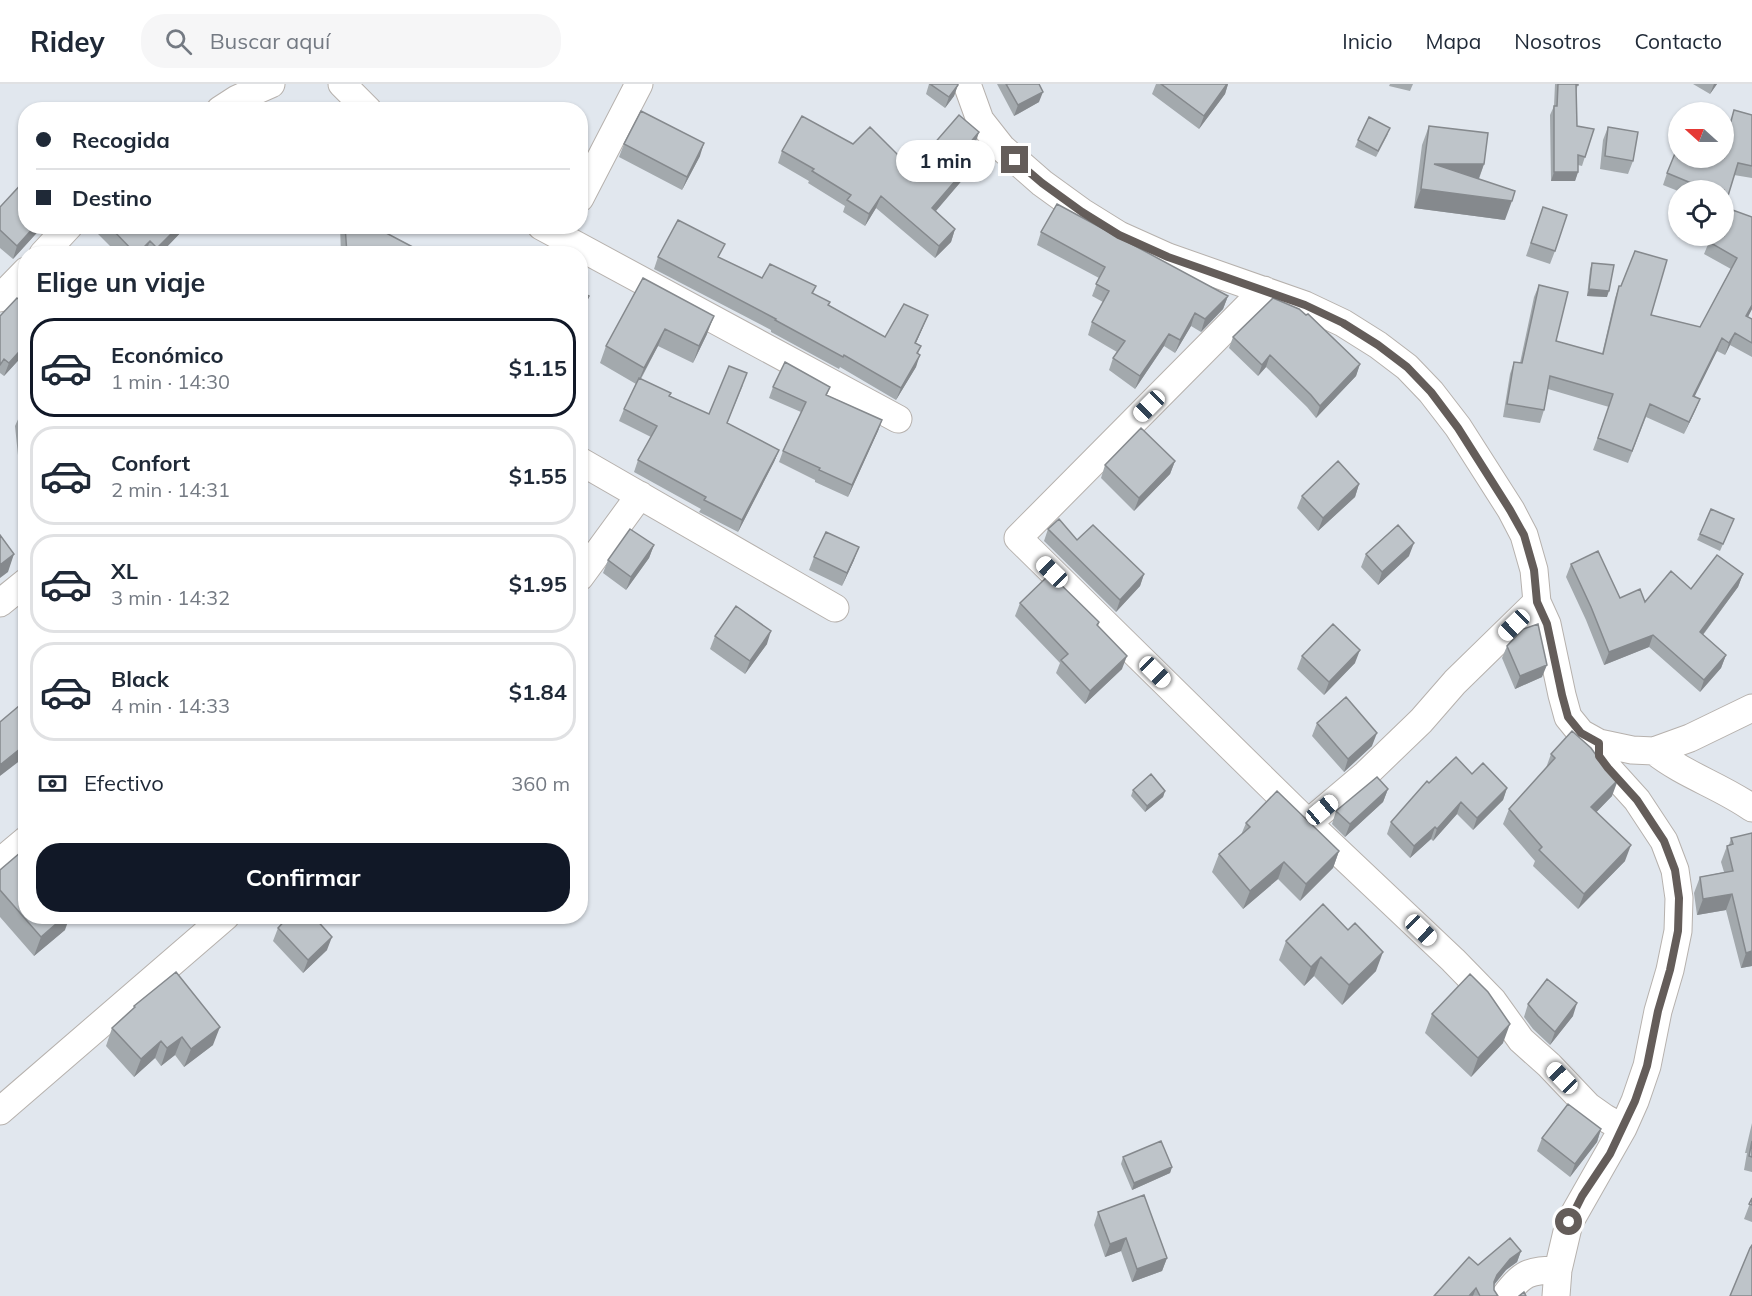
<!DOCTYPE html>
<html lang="es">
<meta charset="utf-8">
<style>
:root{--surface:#fff;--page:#f6f6f7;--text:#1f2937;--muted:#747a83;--line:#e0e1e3;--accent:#111827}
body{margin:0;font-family:Mulish,sans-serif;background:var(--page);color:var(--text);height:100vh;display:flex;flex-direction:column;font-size:22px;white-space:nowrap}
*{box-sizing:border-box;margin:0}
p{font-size:20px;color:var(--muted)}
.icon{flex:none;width:33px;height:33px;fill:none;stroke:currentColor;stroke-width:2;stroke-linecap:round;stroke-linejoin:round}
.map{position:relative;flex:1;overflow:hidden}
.panel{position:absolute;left:18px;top:162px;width:570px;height:678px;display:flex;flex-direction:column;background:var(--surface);border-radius:24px;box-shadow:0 2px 4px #0004}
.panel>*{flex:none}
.hud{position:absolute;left:18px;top:18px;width:570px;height:132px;border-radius:24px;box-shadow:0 2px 4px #0004;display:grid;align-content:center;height:132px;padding:0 18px;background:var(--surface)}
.needle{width:39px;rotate:291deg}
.fabs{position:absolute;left:1668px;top:18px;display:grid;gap:12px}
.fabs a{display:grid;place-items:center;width:66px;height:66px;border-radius:50%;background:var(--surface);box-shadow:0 2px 4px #0004;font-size:30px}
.end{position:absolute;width:27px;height:27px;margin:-14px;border:8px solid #645d5a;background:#fff;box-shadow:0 0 0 3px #fff}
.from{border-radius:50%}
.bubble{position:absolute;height:42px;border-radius:21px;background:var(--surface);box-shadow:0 2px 4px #0004;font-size:20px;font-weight:700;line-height:42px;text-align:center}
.car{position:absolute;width:18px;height:36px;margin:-18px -9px;border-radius:8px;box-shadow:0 0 4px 2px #0007;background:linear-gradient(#fff 24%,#345 0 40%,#fff 0 76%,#345 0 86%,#fff 0)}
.hud b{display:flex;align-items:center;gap:21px;height:57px;font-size:22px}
.hud b+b{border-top:2px solid var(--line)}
.hud i{width:15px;height:15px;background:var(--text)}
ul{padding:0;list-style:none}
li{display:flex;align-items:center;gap:18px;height:99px;margin:0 12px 9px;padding:0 6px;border:3px solid var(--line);border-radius:24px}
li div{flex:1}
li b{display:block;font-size:22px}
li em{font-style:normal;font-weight:700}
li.selected{border-color:var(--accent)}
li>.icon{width:54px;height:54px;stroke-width:1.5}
h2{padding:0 18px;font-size:27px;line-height:72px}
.pay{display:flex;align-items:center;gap:15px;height:66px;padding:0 18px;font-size:22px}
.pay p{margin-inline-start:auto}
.button{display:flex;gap:12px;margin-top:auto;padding:12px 18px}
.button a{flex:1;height:69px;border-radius:24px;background:var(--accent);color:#fff;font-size:24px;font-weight:700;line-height:69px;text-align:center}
header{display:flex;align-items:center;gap:36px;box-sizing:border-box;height:84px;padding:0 30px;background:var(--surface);border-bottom:2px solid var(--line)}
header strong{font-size:28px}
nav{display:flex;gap:33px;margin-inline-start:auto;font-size:21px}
.search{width:420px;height:54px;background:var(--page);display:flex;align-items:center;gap:15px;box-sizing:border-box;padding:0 21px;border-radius:24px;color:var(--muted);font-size:22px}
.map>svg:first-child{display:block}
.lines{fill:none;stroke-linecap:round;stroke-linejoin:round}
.minor-casing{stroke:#b6b1ad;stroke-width:29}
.minor{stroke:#fff;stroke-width:27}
.wall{fill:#a3a9ad}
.shaded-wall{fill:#85898d}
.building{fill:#bec4c9;stroke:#85898d;stroke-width:1.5}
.route{stroke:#645d5a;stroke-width:8}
</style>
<header>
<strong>Ridey</strong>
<div class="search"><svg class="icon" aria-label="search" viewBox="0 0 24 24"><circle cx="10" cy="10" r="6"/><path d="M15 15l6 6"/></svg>Buscar aquí</div>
<nav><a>Inicio</a><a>Mapa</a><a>Nosotros</a><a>Contacto</a></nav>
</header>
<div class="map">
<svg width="1752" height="1212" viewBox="0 0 1752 1212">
<rect width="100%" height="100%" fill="#e1e7ee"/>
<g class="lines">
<defs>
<path id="minor" d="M342,0L368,26
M967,0L980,36L1002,64L1042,99L1082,128L1119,151L1168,173L1305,221L1343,239L1378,261L1407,283L1431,308L1458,343L1511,426L1524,451L1534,486L1537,518L1547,540L1562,611L1568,633L1581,649L1599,659L1632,666L1654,667L1690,654L1752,624
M220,26L237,15L271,0
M580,114L639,0
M541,142L898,335
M43,170L69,142
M1264,206L1018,454L1303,734
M0,214L26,187
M580,377L835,524
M580,493L640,411
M1537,518L1455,598L1421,637L1366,690L1308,739L1453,876L1493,917L1521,956L1549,981L1588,1022L1605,1034L1623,1044
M0,519L26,498
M1654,667C1684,691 1721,702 1752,724
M0,778L26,756
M0,1027L226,832
M1505,1212C1522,1189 1529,1186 1558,1186
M1556,1212L1558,1186L1569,1139L1623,1044L1635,1017L1647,982L1658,927L1670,886L1678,847L1679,814L1675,786L1664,757L1637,716L1608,684L1599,672V659"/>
</defs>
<use href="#minor" class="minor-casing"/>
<use href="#minor" class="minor"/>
</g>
<path class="wall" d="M929,0H958L954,12L945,24L926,10Z
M997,0H1039V18L1014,32Z
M1156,0H1228L1225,10L1199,45L1152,10Z
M1390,0H1413L1410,7L1389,2Z
M1555,0H1578L1576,8L1577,42L1594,45L1582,82L1578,81V88L1575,97H1551L1550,31L1554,22Z
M1693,0H1717L1710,10Z
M1734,26L1752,31V94L1734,91L1724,106H1678V107L1663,101L1667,89L1724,74V60Z
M1429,42L1484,80L1479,95L1505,136L1414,124L1422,61Z
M1608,43L1633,77L1628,90L1600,85L1603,56Z
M1388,50L1376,73L1355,63L1358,56Z
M624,60L700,72L682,106L619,73Z
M853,60L912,85L975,61L968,69L970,87L936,127L955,145L951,158L935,174L876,124L865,142L843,128L845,122L808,99L809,97L778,79L782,67Z
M0,123L26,142H43L13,175L0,164Z
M1543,123L1555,167L1550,180L1526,172Z
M1752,133V225L1748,233L1752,235V273L1730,261L1725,271L1717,267L1694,312L1700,315L1684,350L1646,333L1628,379L1593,366L1609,323L1548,305L1544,326L1540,339L1503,333L1510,290L1514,278L1520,279L1534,213L1539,201L1556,257L1602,270L1615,214L1619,202L1651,231L1700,243L1731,185L1704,170L1709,158Z
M94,142H187L160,170H118L93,145Z
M225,142H239L231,149Z
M340,142H373L426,170H341Z
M1041,148L1228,212L1223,225L1201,248L1191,242L1175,269L1164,262L1135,305L1109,286L1113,274L1117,268L1088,251L1092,238L1103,218L1092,212L1099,194L1037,161Z
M658,173L720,174L762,194L816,202L813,210L828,221L885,253L928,231L916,259L921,262L918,270L916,283L896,316L840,283L839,285L771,248V246L654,185Z
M1592,179L1607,213L1587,212L1590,185Z
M643,194L707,250L693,279L658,262L641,295L670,312L709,330L743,301L727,339L779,366L774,378L738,448L707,432L699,428L701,425L634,388L638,376L651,353L619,337L624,325L636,300L600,279L606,262Z
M26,221V268L4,292L0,289V232Z
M1233,253L1360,280L1356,292L1316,334L1307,323L1266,283L1258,292L1229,264Z
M773,303H830L827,311L882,336L878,347L848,413L815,398V396L779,378L783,367L801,328L769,314Z
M26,326V390L19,381L15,342L20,331Z
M1175,377L1170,390L1134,427L1101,394L1105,381Z
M1359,400L1355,413L1318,447L1297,424L1302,412Z
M1734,435L1720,467L1697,456L1700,450Z
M1048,445L1077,456L1144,490L1140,502L1116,528L1044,457Z
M654,461L649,474L626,506L603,489L608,476Z
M1366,470L1409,472L1378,501L1361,483Z
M814,473L854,476L842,502L809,486Z
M1571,480L1620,514L1645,518L1743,490L1738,503L1703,551L1726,571L1721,584L1700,608L1649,563L1604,581L1586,536L1566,493Z
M1020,519L1099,538L1098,542L1122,585L1085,620L1056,589L1060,579L1015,532Z
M715,552L767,560L745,590L710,565Z
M1507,562L1542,593L1515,605L1502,574Z
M1302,572L1355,579L1324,611L1297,585Z
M26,605V672L23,619L21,617Z
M1317,639L1372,662L1344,688L1312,652Z
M1551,670L1612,712L1596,728L1625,777L1578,825L1533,782L1535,777L1503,740L1509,725L1546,684Z
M1472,690L1507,704L1503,716L1473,746L1457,730L1433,757L1431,755L1410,774L1387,750L1391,738L1429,699Z
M1388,705L1383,718L1345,753L1332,740L1336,727Z
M1133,706L1165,707L1163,713L1145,728L1131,712Z
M1246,739L1339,767L1333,784L1300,817L1278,795L1243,825L1212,788L1219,770L1241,751Z
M1752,749V882L1741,884L1726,826L1697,831L1694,809L1700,793L1724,788L1721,778L1727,762L1729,761L1731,754Z
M0,786L65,846L34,872L0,833Z
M278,844L327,866L303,889L273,857Z
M1348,846L1376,887L1342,921L1314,892L1304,902L1279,876L1286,857Z
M1528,920L1573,932L1550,961L1533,945L1524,933Z
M134,922L213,961L184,983L175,971L161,982L155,974L134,993L106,962L112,944L133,925Z
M1432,930L1503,959L1471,993L1425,949Z
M1752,1039V1088L1744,1086L1747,1069H1745Z
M1601,1045L1597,1058L1570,1093L1537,1067L1542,1054Z
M1123,1073L1172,1083L1170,1089L1132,1106L1121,1080Z
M1752,1114V1138L1744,1135Z
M1098,1128L1167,1174L1162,1187L1132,1198L1121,1167L1105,1173L1094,1141Z
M1521,1167L1517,1178L1506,1186L1494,1201V1206L1498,1212H1434L1478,1181Z"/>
<path class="shaded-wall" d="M1227,0H1228L1225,10L1199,45L1204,32Z
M1714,0H1717L1710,10Z
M958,1L954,12L945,24L949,13Z
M1043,8L1039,18L1014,32L1018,21Z
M979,48L975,61L960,78L964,66Z
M704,59L700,72L682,106L687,93Z
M974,75L970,87L928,136L932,124Z
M1434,80H1484L1477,99Z
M1554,88H1578L1575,97H1551Z
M1421,105L1512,117L1505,136L1414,124Z
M881,112L876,124L865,142L869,130Z
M35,142H43L13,175L17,162Z
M179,142H187L160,170H155L157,164Z
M233,142H239L231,149Z
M955,145L951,158L935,174L939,162Z
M150,157L145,170H137Z
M1589,205L1609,207L1607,213L1587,212Z
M589,212L584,225L580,232V228Z
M1228,212L1223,225L1201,248L1205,235Z
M1752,221V225L1742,244L1746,232Z
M1195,229L1191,242L1175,269L1180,256Z
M928,231L923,243L911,270L915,259Z
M714,232L707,250L693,279L699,262Z
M665,245L658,262L637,301L644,284Z
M1735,249L1730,261L1725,271L1729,259Z
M1169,250L1164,262L1135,305L1140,292Z
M1722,254L1717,267L1689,324L1693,312Z
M26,260V268L4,292L9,279Z
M920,271L916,283L896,316L901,304Z
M1270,271L1266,283L1258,292L1262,281Z
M1360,280L1356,292L1316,334L1320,322Z
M1700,315L1695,327L1684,350L1689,338Z
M882,336L878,347L848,413L852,401Z
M779,366L774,378L738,448L742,436Z
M1175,377L1170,390L1134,427L1139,414Z
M1359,400L1355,413L1318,447L1323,434Z
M1414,459L1409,472L1378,501L1382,488Z
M654,461L649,474L626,506L631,493Z
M859,463L854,476L842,502L847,489Z
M14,470L8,488L0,494V481Z
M1144,490L1140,502L1116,528L1120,516Z
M1743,490L1738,503L1695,561L1700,548Z
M771,547L767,560L745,590L750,577Z
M1653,551L1649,563L1604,581L1609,568Z
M1360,566L1355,579L1324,611L1329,598Z
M1726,571L1721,584L1700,608L1704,596Z
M1127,572L1122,585L1085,620L1090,607Z
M1547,581L1542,593L1515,605L1520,592Z
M1377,649L1372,662L1344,688L1348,675Z
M26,660V672L0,692V681Z
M1618,696L1612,712L1586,739L1591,723Z
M1507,704L1503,716L1473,746L1477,734Z
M1388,705L1383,718L1345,753L1350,740Z
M1165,707L1163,713L1145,728L1147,722Z
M1461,718L1457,730L1433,757L1437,745Z
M1435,743L1431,755L1410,774L1414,762Z
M1631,761L1625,777L1578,825L1584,810Z
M1339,767L1333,784L1300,817L1306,800Z
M1284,778L1278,795L1243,825L1250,807Z
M1732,810L1726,826L1697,831L1703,815Z
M65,832H70L65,846L34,872L41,853Z
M332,853L327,866L303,889L308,876Z
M1752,867V882L1741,884L1746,869Z
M1383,868L1376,887L1342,921L1349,901Z
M1321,873L1314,892L1304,902L1311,883Z
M1577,919L1573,932L1550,961L1555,948Z
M1510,940L1503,959L1471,993L1478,974Z
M220,943L213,961L184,983L191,965Z
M182,953L175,971L161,982L167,964Z
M161,957L155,974L134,993L141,975Z
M1601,1045L1597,1058L1570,1093L1575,1080Z
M1172,1083L1170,1089L1132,1106L1134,1099Z
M1126,1154L1121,1167L1105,1173L1110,1160Z
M1521,1167L1517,1178L1506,1186L1493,1202L1497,1191L1510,1175Z
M1167,1174L1162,1187L1132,1198L1137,1185Z
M1476,1204L1473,1212H1469Z"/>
<path class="building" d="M930,0H958V1L949,13Z
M1006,0H1039L1043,8L1018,21Z
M1161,0H1227L1204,32Z
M1558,0H1578V1H1576L1577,42L1594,45L1585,73L1578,71V88H1554V22H1557Z
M1734,26L1752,31V82L1738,79L1724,125V106H1707H1708L1667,89L1678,62V74H1724V63Z
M641,27L704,59L687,93L624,60Z
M959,31L979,48L964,66L974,75L932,124L955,145L939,162L881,112L869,130L847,116L851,111L812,87L814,85L782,67L802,32L853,60L870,43L912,85Z
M1369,33L1390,44L1378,67L1358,56Z
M1429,42L1488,49L1484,80H1434L1515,107L1512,117L1421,105Z
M1608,43L1638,48L1633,77L1605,72Z
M26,95V142H35L17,162L0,146V123Z
M1057,120L1228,212L1205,235L1195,229L1180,256L1169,250L1140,292L1113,274L1125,257L1092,238L1109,207L1096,200L1105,183L1041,148Z
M1543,123L1567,131L1555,167L1531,159Z
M1727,124L1752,133V221L1746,232L1752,235V259L1735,249L1729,259L1722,254L1693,312L1700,315L1689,338L1650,320L1632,367L1598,354L1613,310L1550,292L1544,326L1507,320L1514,278L1522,279L1539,201L1568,208L1556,257L1603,270L1619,202H1621L1635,167L1667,176L1651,231L1700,243L1737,174L1709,158L1712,152H1724V131Z
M678,136L725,160L718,173L762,194L770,180L816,202L812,209L830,218L828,221L885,253L904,220L928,231L915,259L921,262L917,269L920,271L901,304L844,271L843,273L775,236L776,235L658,173Z
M109,142H179L157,164L150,157L137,170H136Z
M345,142H373L426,170H347Z
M230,163L240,170H225Z
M1592,179L1614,181L1609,207L1589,205Z
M643,194L714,232L699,262L665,245L644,284L606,262Z
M580,207L589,212L580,228Z
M17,214L26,221V260L9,279L4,275L0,281V232Z
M1273,214L1299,225L1306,231L1308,230L1360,280L1320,322L1311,311L1270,271L1262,281L1233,253Z
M785,278L830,303L826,311L882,336L852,401L819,386L820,384L783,367L806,318L773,303Z
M729,282L747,289L727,339L779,366L742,436L712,420L704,416L706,413L638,376L657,342L624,325L639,294L671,309L669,312L709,330Z
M26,326V373L23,370L20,331Z
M1141,344L1175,377L1139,414L1105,381Z
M1338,377L1359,400L1323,434L1302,412Z
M1711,425L1734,435L1723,460L1700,450Z
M1059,435L1077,456L1093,441L1144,490L1120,516L1048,445Z
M1398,441L1414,459L1382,488L1366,470Z
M630,445L654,461L631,493L608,476Z
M826,448L859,463L847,489L814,473Z
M0,451L14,470L0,481Z
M1598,467L1620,514L1640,505L1645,518L1671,487L1691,505L1717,471L1743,490L1700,548L1726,571L1704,596L1653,551L1609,568L1591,523L1571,480Z
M1050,490L1099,538L1097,541L1127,572L1090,607L1061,576L1068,570L1020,519Z
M736,522L771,547L750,577L715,552Z
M1333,540L1360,566L1329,598L1302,572Z
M1538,540L1547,581L1520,592L1507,562L1523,545Z
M1346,613L1377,649L1348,675L1317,639Z
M26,616V660L0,681V638Z
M1572,647L1591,664L1601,678L1618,696L1591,723L1631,761L1584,810L1539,766L1542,763L1509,725L1555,674L1551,670Z
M1456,673L1472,690L1483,679L1507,704L1477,734L1461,718L1437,745L1435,743L1414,762L1391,738L1427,697L1429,699Z
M1151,690L1165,707L1147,722L1133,706Z
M1377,693L1388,705L1350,740L1336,727Z
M1277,707L1339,767L1306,800L1284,778L1250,807L1219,770L1250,743L1246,739Z
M1752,749V867L1746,869L1732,810L1703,815L1700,793L1733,787L1727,762L1733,760L1731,754Z
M21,768L26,773V832H65L41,853L0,806V786Z
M1323,820L1348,846L1355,839L1383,868L1349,901L1321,873L1311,883L1286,857Z
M289,832H313L332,853L308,876L278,844Z
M176,888L220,943L191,965L182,953L167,964L161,957L141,975L112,944L135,923L134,922Z
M1470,890L1488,908L1510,940L1478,974L1432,930Z
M1547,895L1577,919L1555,948L1538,932L1528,920Z
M1568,1020L1601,1045L1575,1080L1542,1054Z
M1161,1057L1172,1083L1134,1099L1123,1073Z
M1752,1057V1073L1749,1072Z
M1144,1111L1167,1174L1137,1185L1126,1154L1110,1160L1098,1128Z
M1752,1114V1121L1749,1120Z
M1510,1154L1521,1167L1510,1175L1497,1191L1494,1198V1206L1498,1212H1480L1476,1204L1469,1212H1434L1469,1173L1478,1181Z
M1752,1161V1212H1730L1750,1164Z
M1524,1208L1526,1212H1519Z"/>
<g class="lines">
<path class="route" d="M1015,76L1042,99L1082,128L1119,151L1168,173L1305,221L1343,239L1378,261L1407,283L1431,308L1458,344L1510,426L1524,451L1534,486L1537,518L1547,540L1562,611L1568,633L1581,649L1599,659V672L1608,684L1637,716L1664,757L1675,786L1679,814L1678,847L1670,886L1658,927L1647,982L1635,1017L1610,1070L1582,1112L1569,1138"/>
</g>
</svg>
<div class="fabs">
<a><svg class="needle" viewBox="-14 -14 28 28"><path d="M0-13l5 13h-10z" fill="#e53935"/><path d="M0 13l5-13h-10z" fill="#747a83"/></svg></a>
<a><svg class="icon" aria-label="locate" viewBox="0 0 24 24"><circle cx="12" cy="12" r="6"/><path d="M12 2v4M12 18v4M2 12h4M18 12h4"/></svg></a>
</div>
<i class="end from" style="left:1569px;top:1138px"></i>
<i class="end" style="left:1015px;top:76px"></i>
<div class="bubble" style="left:896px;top:56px;width:99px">1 min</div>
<i class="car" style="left:1149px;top:322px;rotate:225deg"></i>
<i class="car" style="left:1052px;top:488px;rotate:314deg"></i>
<i class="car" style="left:1514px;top:541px;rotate:226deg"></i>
<i class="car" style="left:1155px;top:588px;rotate:135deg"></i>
<i class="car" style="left:1322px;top:726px;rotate:50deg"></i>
<i class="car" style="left:1421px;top:846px;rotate:134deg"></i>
<i class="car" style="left:1562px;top:994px;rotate:316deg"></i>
<div class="hud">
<b><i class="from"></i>Recogida</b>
<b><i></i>Destino</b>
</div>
<section class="panel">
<h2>Elige un viaje</h2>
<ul>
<li class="selected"><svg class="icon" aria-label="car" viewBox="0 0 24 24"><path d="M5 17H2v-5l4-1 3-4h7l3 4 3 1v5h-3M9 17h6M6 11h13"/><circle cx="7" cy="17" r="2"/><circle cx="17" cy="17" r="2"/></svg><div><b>Económico</b><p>1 min · 14:30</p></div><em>$1.15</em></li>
<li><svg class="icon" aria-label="car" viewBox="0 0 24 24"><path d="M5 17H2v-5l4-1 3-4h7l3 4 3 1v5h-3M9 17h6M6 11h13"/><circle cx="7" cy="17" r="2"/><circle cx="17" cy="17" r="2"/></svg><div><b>Confort</b><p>2 min · 14:31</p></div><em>$1.55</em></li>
<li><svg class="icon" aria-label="car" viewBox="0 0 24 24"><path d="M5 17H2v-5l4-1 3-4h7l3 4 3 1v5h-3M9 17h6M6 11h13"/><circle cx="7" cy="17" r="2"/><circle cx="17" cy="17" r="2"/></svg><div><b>XL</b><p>3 min · 14:32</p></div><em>$1.95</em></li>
<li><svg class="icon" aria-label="car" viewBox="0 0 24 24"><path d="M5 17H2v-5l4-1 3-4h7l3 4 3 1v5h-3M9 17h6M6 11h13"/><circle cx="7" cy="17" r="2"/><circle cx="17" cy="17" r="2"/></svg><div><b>Black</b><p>4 min · 14:33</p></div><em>$1.84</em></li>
</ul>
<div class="pay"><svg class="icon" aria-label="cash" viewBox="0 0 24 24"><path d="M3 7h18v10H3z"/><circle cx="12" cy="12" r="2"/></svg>Efectivo<p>360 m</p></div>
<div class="button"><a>Confirmar</a></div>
</section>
</div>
